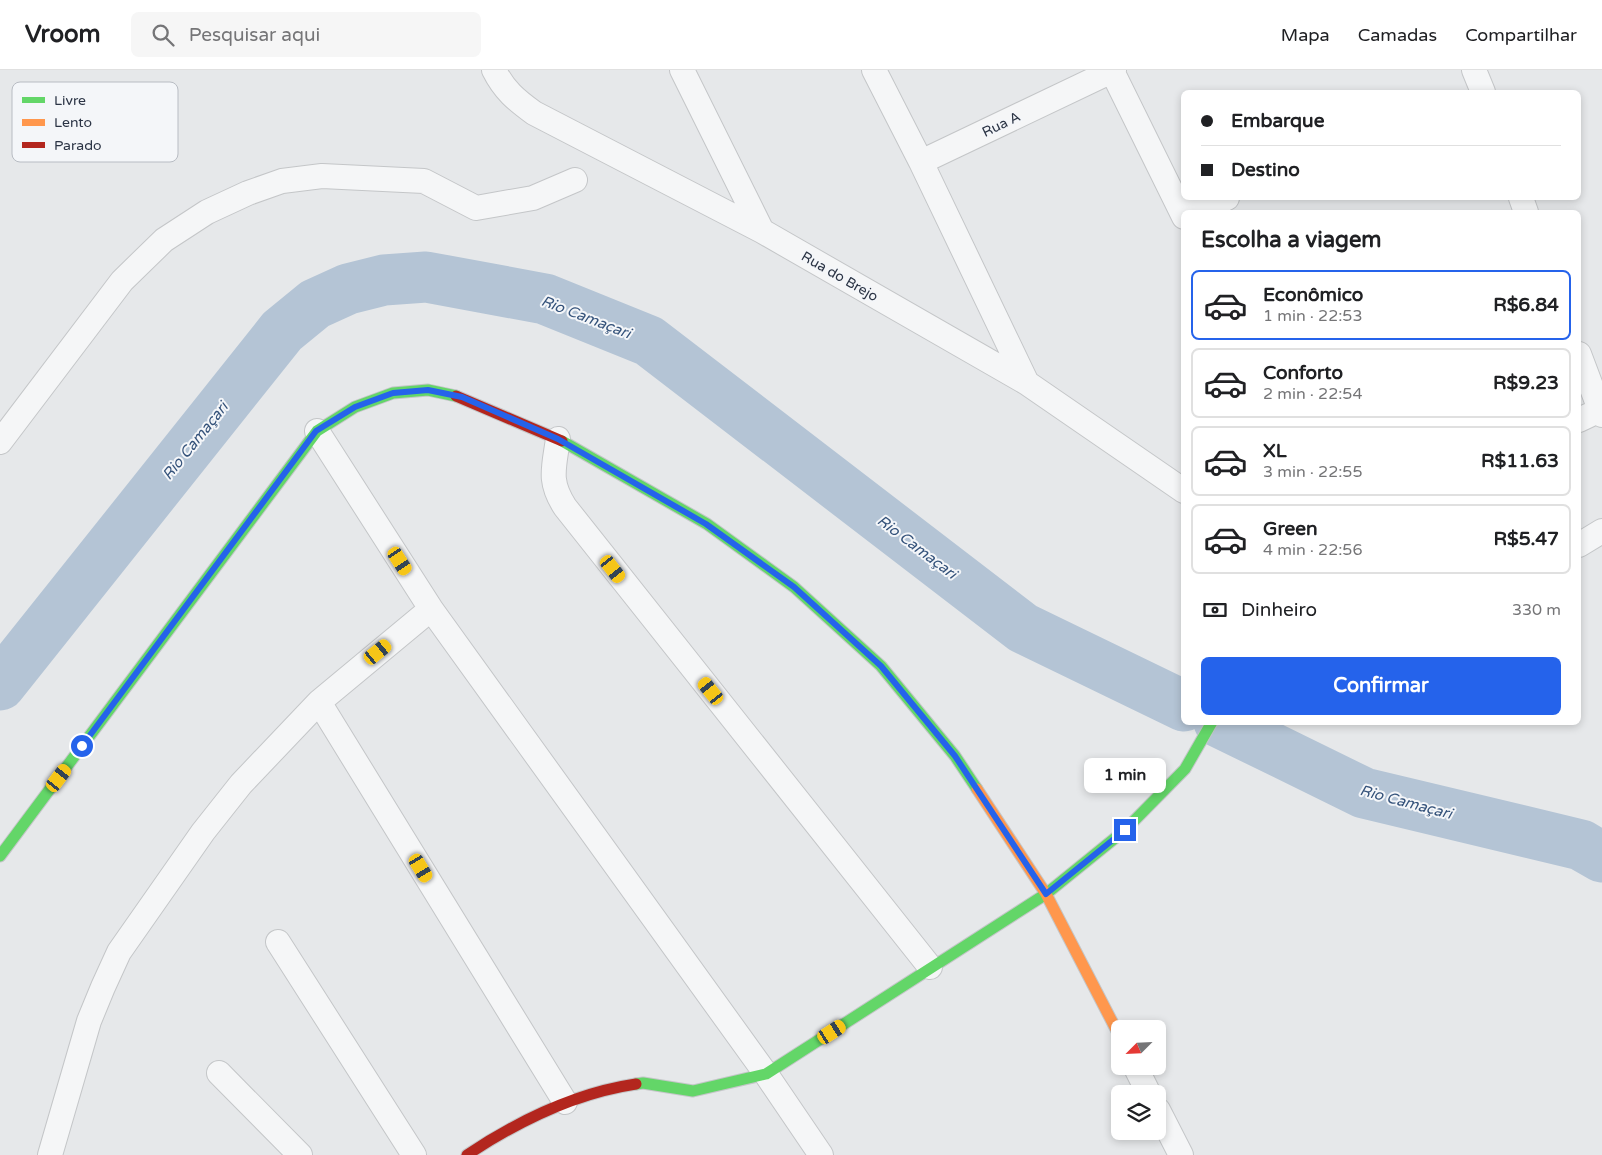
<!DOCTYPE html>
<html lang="pt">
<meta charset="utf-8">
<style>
:root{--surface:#fff;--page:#f6f6f6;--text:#202124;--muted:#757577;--line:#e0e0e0;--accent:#2563eb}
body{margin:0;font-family:"Varela Round",sans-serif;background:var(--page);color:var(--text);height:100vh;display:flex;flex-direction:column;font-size:19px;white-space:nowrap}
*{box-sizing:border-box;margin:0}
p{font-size:16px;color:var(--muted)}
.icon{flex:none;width:28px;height:28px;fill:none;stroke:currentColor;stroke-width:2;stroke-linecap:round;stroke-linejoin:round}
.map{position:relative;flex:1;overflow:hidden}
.details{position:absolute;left:1181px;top:140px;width:400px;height:515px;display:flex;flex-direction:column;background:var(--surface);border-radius:8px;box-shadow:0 2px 8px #0003}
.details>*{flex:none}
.top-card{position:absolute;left:1181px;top:20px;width:400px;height:110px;border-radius:8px;box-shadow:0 2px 8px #0003;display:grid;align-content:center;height:110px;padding:0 20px;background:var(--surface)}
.needle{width:32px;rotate:246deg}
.fabs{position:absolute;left:1111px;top:950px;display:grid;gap:10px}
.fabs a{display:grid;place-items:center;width:55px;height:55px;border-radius:8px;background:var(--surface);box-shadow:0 2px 8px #0003;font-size:25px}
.end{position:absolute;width:22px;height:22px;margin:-11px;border:6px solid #2563eb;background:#fff;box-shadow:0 0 0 2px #fff}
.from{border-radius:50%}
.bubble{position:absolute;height:35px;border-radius:8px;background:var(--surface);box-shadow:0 2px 8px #0003;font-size:16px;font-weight:700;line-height:35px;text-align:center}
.car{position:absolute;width:15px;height:30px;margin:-15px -8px;border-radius:6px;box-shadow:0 0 4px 1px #0007;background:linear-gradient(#f5c518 24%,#345 0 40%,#f5c518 0 76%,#345 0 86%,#f5c518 0)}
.top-card b{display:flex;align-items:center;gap:18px;height:48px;font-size:19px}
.top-card b+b{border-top:1px solid var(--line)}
.top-card i{width:12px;height:12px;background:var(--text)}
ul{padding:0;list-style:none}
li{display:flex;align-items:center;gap:15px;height:70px;margin:0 10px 8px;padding:0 10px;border:2px solid var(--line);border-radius:8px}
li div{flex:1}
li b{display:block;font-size:19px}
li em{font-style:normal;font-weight:700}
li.current{border-color:var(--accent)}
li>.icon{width:45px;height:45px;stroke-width:1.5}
h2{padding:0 20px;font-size:22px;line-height:60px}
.pay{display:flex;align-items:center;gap:12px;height:55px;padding:0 20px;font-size:19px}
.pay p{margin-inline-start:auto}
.action{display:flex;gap:10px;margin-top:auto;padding:10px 20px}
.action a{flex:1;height:58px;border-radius:8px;background:var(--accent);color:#fff;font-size:20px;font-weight:700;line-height:58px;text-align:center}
header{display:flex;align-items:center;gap:30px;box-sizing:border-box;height:70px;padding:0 25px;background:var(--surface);border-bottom:1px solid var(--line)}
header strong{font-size:24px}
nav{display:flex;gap:28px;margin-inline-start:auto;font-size:18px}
.search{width:350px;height:45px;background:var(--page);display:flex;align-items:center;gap:12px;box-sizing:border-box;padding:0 18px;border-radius:8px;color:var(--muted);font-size:19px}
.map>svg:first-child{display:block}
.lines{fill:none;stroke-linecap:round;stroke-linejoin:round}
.river{stroke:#b4c4d5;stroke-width:51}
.street-casing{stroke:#c4c6c8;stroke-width:26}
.fast-casing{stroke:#c4c6c8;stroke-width:13}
.slow-casing{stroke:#c4c6c8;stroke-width:13}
.jam-casing{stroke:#c4c6c8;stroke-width:13}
.street{stroke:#f5f6f7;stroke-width:24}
.fast{stroke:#63d668;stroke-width:11}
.slow{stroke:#ff974d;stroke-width:11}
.jam{stroke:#b3261e;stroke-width:11}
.route{stroke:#2563eb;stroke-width:6}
.labels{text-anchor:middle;stroke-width:4;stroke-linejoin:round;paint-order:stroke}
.street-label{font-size:14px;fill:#2b3445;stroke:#f4f6f9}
.water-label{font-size:15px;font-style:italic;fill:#34527a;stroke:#f4f6f9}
.key{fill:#f4f6f9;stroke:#b8bcc3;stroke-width:1}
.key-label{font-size:14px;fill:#2b3445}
</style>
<header>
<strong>Vroom</strong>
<div class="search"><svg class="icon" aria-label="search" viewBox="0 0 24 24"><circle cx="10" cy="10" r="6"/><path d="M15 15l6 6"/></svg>Pesquisar aqui</div>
<nav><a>Mapa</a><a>Camadas</a><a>Compartilhar</a></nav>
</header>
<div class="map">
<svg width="1602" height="1085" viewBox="0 0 1602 1085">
<rect width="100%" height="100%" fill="#e6e8ea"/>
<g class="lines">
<path class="river" d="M0,615L282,261L315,234L348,219L384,210L426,207L545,229L649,271L1023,558L1184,636
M1219,652L1364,723L1581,775L1602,787"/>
<defs>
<path id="street" d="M494,0C504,20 516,30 534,43L762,161L1027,313L1184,421
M682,0L762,161
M874,0L921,92L1027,313
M1474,0L1483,22
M1112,1L1184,147
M921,92L1114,0
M1521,128L1526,142
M1192,142L1227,128
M1579,284L1602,345
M1579,350L1600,340
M317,361L431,539L766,1004L821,1085
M558,369C554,398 548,411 565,437L930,897
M0,372L122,211L164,170L207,142L248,123L282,111L322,106L424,111L476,138L533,128L575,110
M1579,475L1602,461
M319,632L565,1032
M278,872L414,1085
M1135,996L1149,1024
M219,1003L300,1085
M1158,1040L1181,1085
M50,1085L89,951L103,917L119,882L203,762L241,714L319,632L431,539"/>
<path id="fast" d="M562,371L707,454L794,517L881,596L955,686L977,719
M0,786L317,361L355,337L393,323L428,320L456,326
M636,1014L643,1013L693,1021L766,1004L1046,824L1125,760L1185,699L1212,652"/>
<path id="slow" d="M977,719L1046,824L1120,967"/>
<path id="jam" d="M456,326L562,371
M467,1085C518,1051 575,1023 636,1014"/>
</defs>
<use href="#street" class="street-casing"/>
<use href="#fast" class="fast-casing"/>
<use href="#slow" class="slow-casing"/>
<use href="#jam" class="jam-casing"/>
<use href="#street" class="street"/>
<use href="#fast" class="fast"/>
<use href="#slow" class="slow"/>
<use href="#jam" class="jam"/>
</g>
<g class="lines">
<path class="route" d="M82,676L316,361L355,337L393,323L428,320L462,327L558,369L706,454L794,517L881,596L955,686L1046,824L1125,760"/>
</g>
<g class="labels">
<g class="street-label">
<text transform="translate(1001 54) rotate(-26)" y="5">Rua A</text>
<text transform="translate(840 206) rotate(30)" y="5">Rua do Brejo</text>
</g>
<g class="water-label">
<text transform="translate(586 247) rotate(21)" y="5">Rio Camaçari</text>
<text transform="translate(195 371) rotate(-51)" y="5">Rio Camaçari</text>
<text transform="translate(917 477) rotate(37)" y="5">Rio Camaçari</text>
<text transform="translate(1406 732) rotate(15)" y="5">Rio Camaçari</text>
</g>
</g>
<rect x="12" y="12" width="166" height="80" rx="8" class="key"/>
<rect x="22" y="27" width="23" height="6" fill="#63d668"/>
<rect x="22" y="49" width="23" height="7" fill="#ff974d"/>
<rect x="22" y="72" width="23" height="6" fill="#b3261e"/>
<g class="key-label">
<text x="54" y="35">Livre</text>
<text x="54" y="57">Lento</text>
<text x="54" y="80">Parado</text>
</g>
</svg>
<div class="fabs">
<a><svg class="needle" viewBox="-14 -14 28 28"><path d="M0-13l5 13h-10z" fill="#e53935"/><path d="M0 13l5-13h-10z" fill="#757577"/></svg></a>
<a><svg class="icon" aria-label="layers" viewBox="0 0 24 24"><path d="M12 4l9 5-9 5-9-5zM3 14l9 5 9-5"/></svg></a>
</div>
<i class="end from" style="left:82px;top:676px"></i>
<i class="end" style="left:1125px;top:760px"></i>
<div class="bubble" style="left:1084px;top:688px;width:82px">1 min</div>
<i class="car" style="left:400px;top:491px;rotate:147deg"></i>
<i class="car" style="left:613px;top:499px;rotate:142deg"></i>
<i class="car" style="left:378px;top:582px;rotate:51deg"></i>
<i class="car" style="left:711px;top:621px;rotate:321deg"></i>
<i class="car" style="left:59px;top:708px;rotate:37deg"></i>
<i class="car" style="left:421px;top:798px;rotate:149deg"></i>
<i class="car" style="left:832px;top:962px;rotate:57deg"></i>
<div class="top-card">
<b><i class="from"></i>Embarque</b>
<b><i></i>Destino</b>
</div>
<section class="details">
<h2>Escolha a viagem</h2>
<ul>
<li class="current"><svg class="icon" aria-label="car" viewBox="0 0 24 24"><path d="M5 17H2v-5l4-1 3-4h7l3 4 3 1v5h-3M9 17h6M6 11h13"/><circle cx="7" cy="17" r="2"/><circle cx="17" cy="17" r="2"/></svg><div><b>Econômico</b><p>1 min · 22:53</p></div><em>R$6.84</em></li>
<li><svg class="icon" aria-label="car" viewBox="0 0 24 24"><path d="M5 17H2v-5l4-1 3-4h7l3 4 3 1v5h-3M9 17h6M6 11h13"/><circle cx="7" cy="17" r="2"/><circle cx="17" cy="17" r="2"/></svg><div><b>Conforto</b><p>2 min · 22:54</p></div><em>R$9.23</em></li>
<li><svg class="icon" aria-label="car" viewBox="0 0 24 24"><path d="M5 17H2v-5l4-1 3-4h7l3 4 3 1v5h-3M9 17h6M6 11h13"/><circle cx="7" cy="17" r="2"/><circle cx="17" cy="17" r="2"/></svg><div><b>XL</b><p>3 min · 22:55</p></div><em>R$11.63</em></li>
<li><svg class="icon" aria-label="car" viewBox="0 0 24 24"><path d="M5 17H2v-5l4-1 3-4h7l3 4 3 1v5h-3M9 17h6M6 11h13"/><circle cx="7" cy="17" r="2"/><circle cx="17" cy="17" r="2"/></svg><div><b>Green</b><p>4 min · 22:56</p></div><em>R$5.47</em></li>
</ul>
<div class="pay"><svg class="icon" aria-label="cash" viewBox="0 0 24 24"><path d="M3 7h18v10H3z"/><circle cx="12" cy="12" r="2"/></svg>Dinheiro<p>330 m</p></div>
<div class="action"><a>Confirmar</a></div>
</section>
</div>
